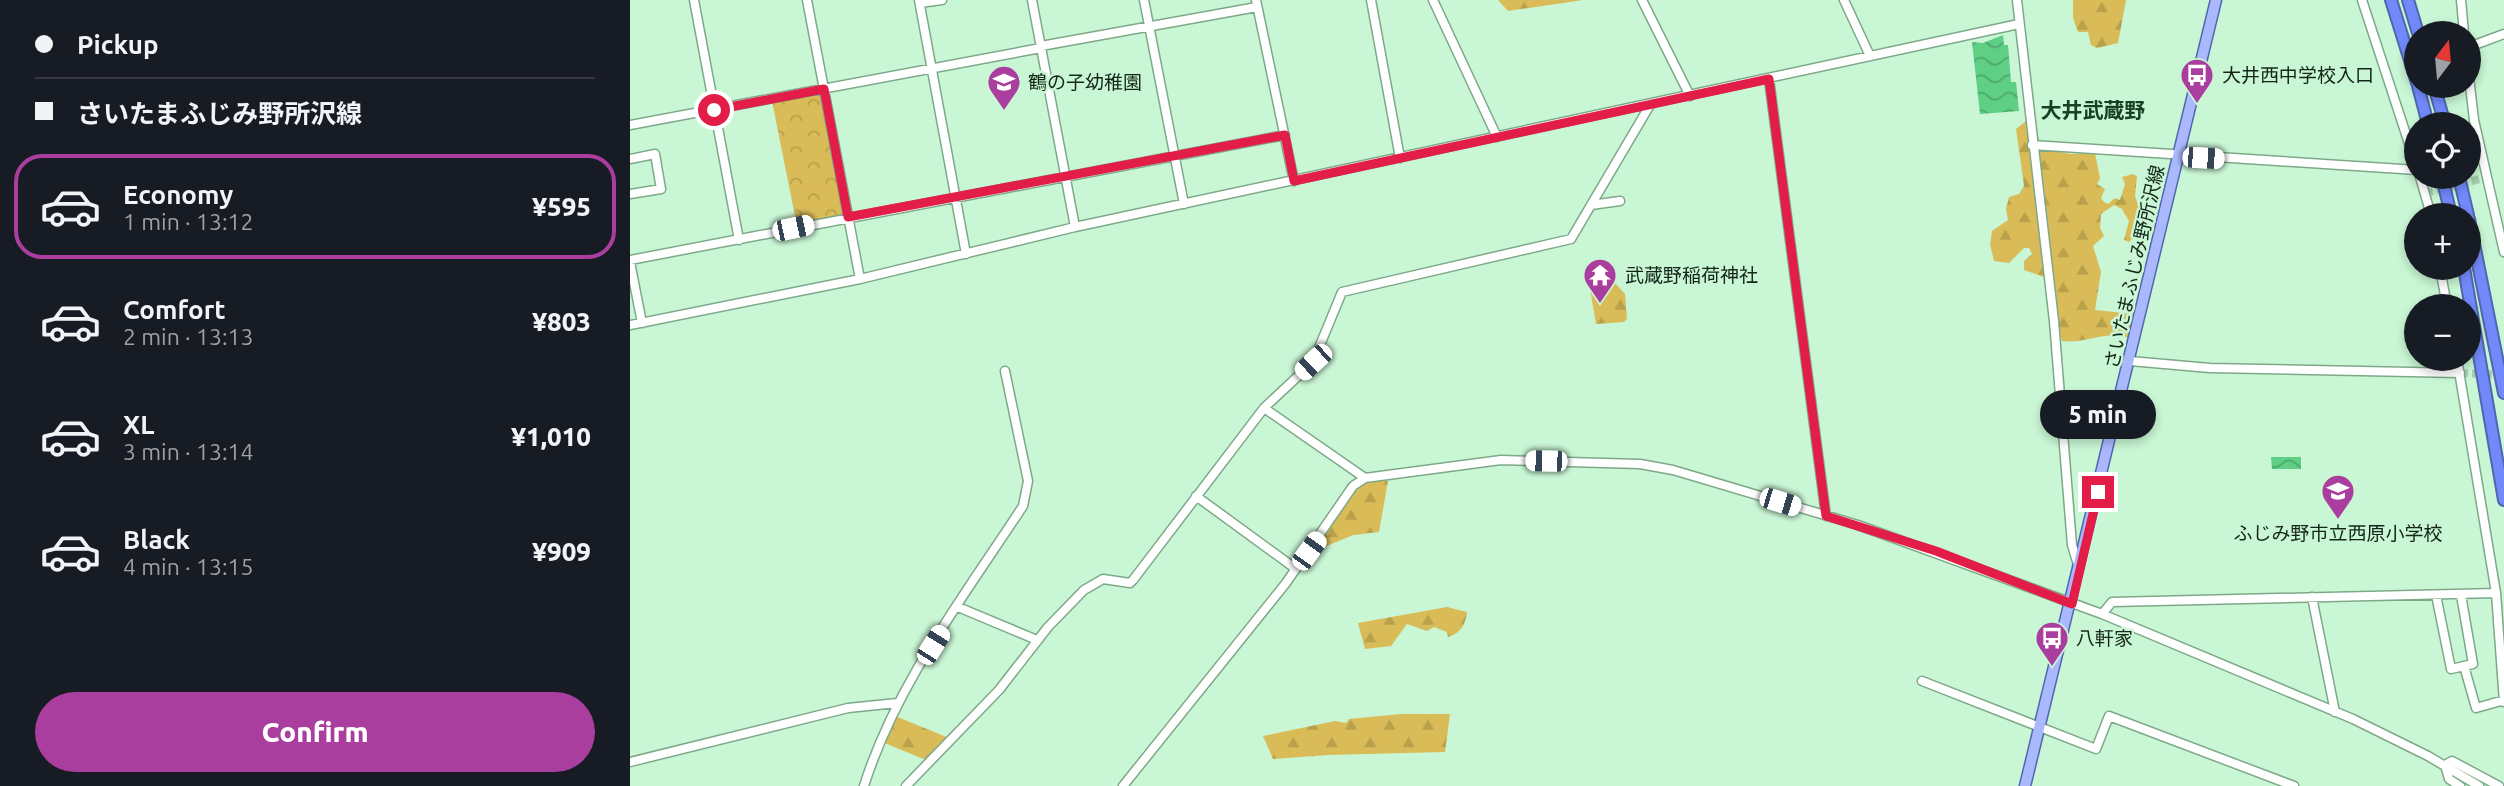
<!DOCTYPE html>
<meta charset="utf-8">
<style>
:root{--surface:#171b24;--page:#242831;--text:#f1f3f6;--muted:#9ea1a6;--line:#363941;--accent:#aa3e9e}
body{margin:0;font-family:Ubuntu,"Noto Sans JP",sans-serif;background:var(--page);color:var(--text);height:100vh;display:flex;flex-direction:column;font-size:26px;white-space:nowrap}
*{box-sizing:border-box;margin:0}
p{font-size:23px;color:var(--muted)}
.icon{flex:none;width:38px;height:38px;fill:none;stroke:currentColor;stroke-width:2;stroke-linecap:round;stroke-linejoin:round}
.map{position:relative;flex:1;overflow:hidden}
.panel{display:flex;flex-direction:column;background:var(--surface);width:630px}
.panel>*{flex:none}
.banner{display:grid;align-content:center;height:154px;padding:0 35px;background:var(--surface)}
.needle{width:46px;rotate:16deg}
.controls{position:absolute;left:1774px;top:21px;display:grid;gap:14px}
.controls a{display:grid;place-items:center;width:77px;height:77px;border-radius:50%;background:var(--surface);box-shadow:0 4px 10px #0003;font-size:35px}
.end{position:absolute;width:32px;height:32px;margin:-16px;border:9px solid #e11d48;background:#fff;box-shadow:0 0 0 4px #fff}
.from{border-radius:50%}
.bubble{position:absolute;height:49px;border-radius:24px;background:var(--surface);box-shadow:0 4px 10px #0003;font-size:23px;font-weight:800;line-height:49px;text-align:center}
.car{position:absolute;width:21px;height:42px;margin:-21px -10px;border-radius:9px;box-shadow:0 0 5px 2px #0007;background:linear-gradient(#fff 24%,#345 0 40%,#fff 0 76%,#345 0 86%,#fff 0)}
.banner b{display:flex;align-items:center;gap:24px;height:66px;font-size:26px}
.banner b+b{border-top:2px solid var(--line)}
.banner i{width:18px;height:18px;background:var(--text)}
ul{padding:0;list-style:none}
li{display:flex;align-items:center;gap:21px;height:105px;margin:0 14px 10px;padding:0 21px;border:4px solid transparent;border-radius:28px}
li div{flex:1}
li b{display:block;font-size:26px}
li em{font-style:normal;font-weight:800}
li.current{border-color:var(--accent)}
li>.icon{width:63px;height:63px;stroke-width:1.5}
.action{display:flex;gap:14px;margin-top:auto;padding:14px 35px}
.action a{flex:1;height:80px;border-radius:42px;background:var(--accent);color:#fff;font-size:28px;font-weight:800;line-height:80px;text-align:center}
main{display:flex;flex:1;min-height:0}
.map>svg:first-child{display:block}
.forest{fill:url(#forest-firs)}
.park{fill:url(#park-crowns)}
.water{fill:url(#water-waves)}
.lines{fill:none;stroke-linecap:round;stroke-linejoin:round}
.minor-tunnel{stroke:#a5ccaf;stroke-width:8;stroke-dasharray:8 4;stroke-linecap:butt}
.minor-casing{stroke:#7ea989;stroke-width:11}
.major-casing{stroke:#5166ad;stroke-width:13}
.highway-casing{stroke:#5166ad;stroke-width:14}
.minor{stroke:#fff;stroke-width:8}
.major{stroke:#aab8fd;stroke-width:10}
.highway{stroke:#7289fc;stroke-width:10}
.route{stroke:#e11d48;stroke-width:9}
.labels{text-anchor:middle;stroke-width:5;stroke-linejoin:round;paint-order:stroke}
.poi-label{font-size:19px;fill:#142519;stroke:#c9f6d4;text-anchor:start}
.street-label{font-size:19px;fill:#142519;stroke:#c9f6d4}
.neighbourhood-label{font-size:21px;font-weight:bold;fill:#174025;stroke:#c9f6d4}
</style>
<main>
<section class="panel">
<div class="banner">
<b><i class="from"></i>Pickup</b>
<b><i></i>さいたまふじみ野所沢線</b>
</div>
<ul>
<li class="current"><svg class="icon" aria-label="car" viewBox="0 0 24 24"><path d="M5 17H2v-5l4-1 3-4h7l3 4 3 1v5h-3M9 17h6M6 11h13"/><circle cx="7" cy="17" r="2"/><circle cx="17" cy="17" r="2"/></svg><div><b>Economy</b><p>1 min · 13:12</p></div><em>¥595</em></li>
<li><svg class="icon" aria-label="car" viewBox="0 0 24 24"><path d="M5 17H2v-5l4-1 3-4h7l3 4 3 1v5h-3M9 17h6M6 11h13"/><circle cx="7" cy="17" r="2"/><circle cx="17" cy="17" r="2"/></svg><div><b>Comfort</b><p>2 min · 13:13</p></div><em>¥803</em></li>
<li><svg class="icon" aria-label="car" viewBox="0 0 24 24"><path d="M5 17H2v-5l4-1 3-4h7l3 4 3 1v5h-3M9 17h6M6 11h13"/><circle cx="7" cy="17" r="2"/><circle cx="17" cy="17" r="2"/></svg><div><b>XL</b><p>3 min · 13:14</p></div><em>¥1,010</em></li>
<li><svg class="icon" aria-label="car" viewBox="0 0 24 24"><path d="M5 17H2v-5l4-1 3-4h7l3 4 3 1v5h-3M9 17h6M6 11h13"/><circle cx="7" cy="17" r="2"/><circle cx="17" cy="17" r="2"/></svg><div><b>Black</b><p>4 min · 13:15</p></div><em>¥909</em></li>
</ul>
<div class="action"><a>Confirm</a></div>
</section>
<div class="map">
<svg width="1874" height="786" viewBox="0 0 1874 786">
<defs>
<pattern id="forest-firs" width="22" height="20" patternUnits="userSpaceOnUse" patternTransform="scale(1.75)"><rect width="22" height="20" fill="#d9bb58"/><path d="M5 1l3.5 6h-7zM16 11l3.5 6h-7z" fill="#b9a14c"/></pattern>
<pattern id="park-crowns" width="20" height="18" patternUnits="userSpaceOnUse" patternTransform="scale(1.75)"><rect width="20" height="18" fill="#d9bb58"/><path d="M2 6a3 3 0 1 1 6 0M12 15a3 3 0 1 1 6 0" fill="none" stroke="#b9a14c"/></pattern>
<pattern id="water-waves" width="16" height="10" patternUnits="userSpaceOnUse" patternTransform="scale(1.75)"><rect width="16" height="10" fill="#5fcf85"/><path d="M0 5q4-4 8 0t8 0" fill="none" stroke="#4da86c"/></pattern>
</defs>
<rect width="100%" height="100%" fill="#c9f6d4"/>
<path class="forest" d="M868,0H953L878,11Z
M1443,0H1496L1488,43L1467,48L1461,45L1458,32H1448L1443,18Z
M1396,121L1404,125L1412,148L1440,154L1465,153L1470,178L1467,184L1475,189L1471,198L1474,202L1478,204L1485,198L1490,200L1495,184L1492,177L1503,174L1507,176L1505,196L1511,213L1503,230L1504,237L1499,242L1494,240L1499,221L1492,209L1484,205L1471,214L1470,228L1474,236L1463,246L1471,272L1465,310L1504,314L1506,323L1500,338C1471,330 1458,344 1432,341L1414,277L1394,270V261L1402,254L1399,248H1394L1379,263L1364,261L1360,244L1362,231L1378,220L1376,209L1379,197L1389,194L1394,186L1386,129Z
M983,281L995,294L997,319L994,322L966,324L960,289Z
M752,479L758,481L749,532L723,535L692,548L691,542L726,486Z
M817,607L837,612C836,624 830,634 818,637L817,632L804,627L797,631L777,624L761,646L735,649L728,623Z
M771,714H820L815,752L699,755L643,759L633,736L705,721L716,723L719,719Z
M265,716L319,738L296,760L252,742Z"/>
<path class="park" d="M193,92L216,216L167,226L142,101Z"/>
<path class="water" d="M1373,35L1374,45H1378L1381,82H1386L1389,111L1350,114L1342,42L1353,43Z
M1641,457H1671V469H1642Z"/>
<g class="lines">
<path class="minor-tunnel" d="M1795,193L1857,177
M1830,373L1873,375"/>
<defs>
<path id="minor" d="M64,0L109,240
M177,0L230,279
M289,0L336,254
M402,0L445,227
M514,0L554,204
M626,0L664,181
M741,0L770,158
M803,0L867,137
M1012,0L1060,96
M1214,0L1240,56
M1387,0L1424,321L1442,545L1449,568
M1732,0L1787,168
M1831,0L1834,33
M290,3L312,0
M411,46L627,7
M1839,47L1874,34
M1839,77L1844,120L1874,252
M1139,79L1196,516
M0,125L411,48
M1402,145L1787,170
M0,159L25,154L31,189L0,194
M1790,177L1801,215
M961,205L990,201
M0,260L655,135
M0,262L12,323
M1810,268L1817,306
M0,325L230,279L445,227L1389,24
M1827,359L1866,593L1874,702
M1500,361L1580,368L1830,373
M634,408L735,478
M566,496L666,569
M1806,595L1821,669L1843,664L1831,595
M1682,597L1705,712
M328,607L407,640
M1472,614L1482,602L1866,593
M1834,666L1846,708L1874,700
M1292,681L1466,749L1479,716L1664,786
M0,762L218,708L267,703
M234,786C266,684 335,595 393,506L398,481L375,371
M276,786L369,690L418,627L454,590L473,579L500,583L503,580L634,408L683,362L712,292L941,239L1020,105
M493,786L656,583L723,486L735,478L871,460L1010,464L1043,470L1228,525L1472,614L1723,719L1798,756L1849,786
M1830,786L1819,779L1815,765L1822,761L1869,786"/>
<path id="major" d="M1395,786L1586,0"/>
<path id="highway" d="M1761,0L1787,83
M1778,0L1788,33
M1788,86L1798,124
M1804,86L1815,124
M1812,177L1821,215
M1829,177L1838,215
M1839,219L1874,393
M1834,268L1874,500"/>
</defs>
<use href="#minor" class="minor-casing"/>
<use href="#major" class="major-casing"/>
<use href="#highway" class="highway-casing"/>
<use href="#minor" class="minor"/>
<use href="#major" class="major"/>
<use href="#highway" class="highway"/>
</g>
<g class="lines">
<path class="route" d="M84,110L194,89L218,217L655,135L664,181L1139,79L1196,516L1306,551L1442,604L1468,492"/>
</g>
<defs>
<symbol id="bus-pin" viewBox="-11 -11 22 30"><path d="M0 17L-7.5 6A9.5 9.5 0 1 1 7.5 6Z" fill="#aa3e9e" stroke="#c9f6d4"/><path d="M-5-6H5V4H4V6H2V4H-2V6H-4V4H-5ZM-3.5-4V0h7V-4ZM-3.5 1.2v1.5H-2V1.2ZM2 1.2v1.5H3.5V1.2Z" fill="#fff"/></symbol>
<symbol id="school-pin" viewBox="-11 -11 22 30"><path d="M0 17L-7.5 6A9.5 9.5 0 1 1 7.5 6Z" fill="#aa3e9e" stroke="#c9f6d4"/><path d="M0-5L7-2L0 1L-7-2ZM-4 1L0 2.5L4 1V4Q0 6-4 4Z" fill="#fff"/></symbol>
<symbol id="temple-pin" viewBox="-11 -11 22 30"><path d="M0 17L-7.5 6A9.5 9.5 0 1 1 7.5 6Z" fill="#aa3e9e" stroke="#c9f6d4"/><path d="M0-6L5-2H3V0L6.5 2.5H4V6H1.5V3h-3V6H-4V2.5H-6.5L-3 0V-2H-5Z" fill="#fff"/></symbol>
</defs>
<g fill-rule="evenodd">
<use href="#bus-pin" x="1548" y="56" width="38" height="52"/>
<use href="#school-pin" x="355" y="63" width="38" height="52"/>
<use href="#temple-pin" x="951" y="256" width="38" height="52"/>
<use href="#school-pin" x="1689" y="472" width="38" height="52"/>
<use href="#bus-pin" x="1403" y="619" width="38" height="52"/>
</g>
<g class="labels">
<g class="poi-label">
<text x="1592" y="82">大井西中学校入口</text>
<text x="398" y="89">鶴の子幼稚園</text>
<text x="995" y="282">武蔵野稲荷神社</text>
<text x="1708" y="540" text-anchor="middle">ふじみ野市立西原小学校</text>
<text x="1446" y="645">八軒家</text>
</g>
<g class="street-label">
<text transform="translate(1504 267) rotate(-77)" y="7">さいたまふじみ野所沢線</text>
</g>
<g class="neighbourhood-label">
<text x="1463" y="118">大井武蔵野</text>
</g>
</g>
</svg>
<div class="controls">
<a><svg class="needle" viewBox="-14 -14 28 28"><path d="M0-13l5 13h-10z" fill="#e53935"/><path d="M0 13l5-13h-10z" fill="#9ea1a6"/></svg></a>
<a><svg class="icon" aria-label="locate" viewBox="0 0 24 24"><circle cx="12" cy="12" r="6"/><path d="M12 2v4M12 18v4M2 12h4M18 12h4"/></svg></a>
<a>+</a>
<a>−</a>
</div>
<i class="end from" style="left:84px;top:110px"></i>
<i class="end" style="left:1468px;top:492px"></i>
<div class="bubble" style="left:1410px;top:390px;width:116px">5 min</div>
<i class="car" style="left:1573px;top:158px;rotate:93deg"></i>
<i class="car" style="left:163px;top:228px;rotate:78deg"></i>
<i class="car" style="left:683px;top:362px;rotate:227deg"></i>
<i class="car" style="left:916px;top:461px;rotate:271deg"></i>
<i class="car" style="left:1150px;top:502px;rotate:107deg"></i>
<i class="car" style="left:679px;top:551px;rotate:36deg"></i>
<i class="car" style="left:303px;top:645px;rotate:32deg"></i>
</div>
</main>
